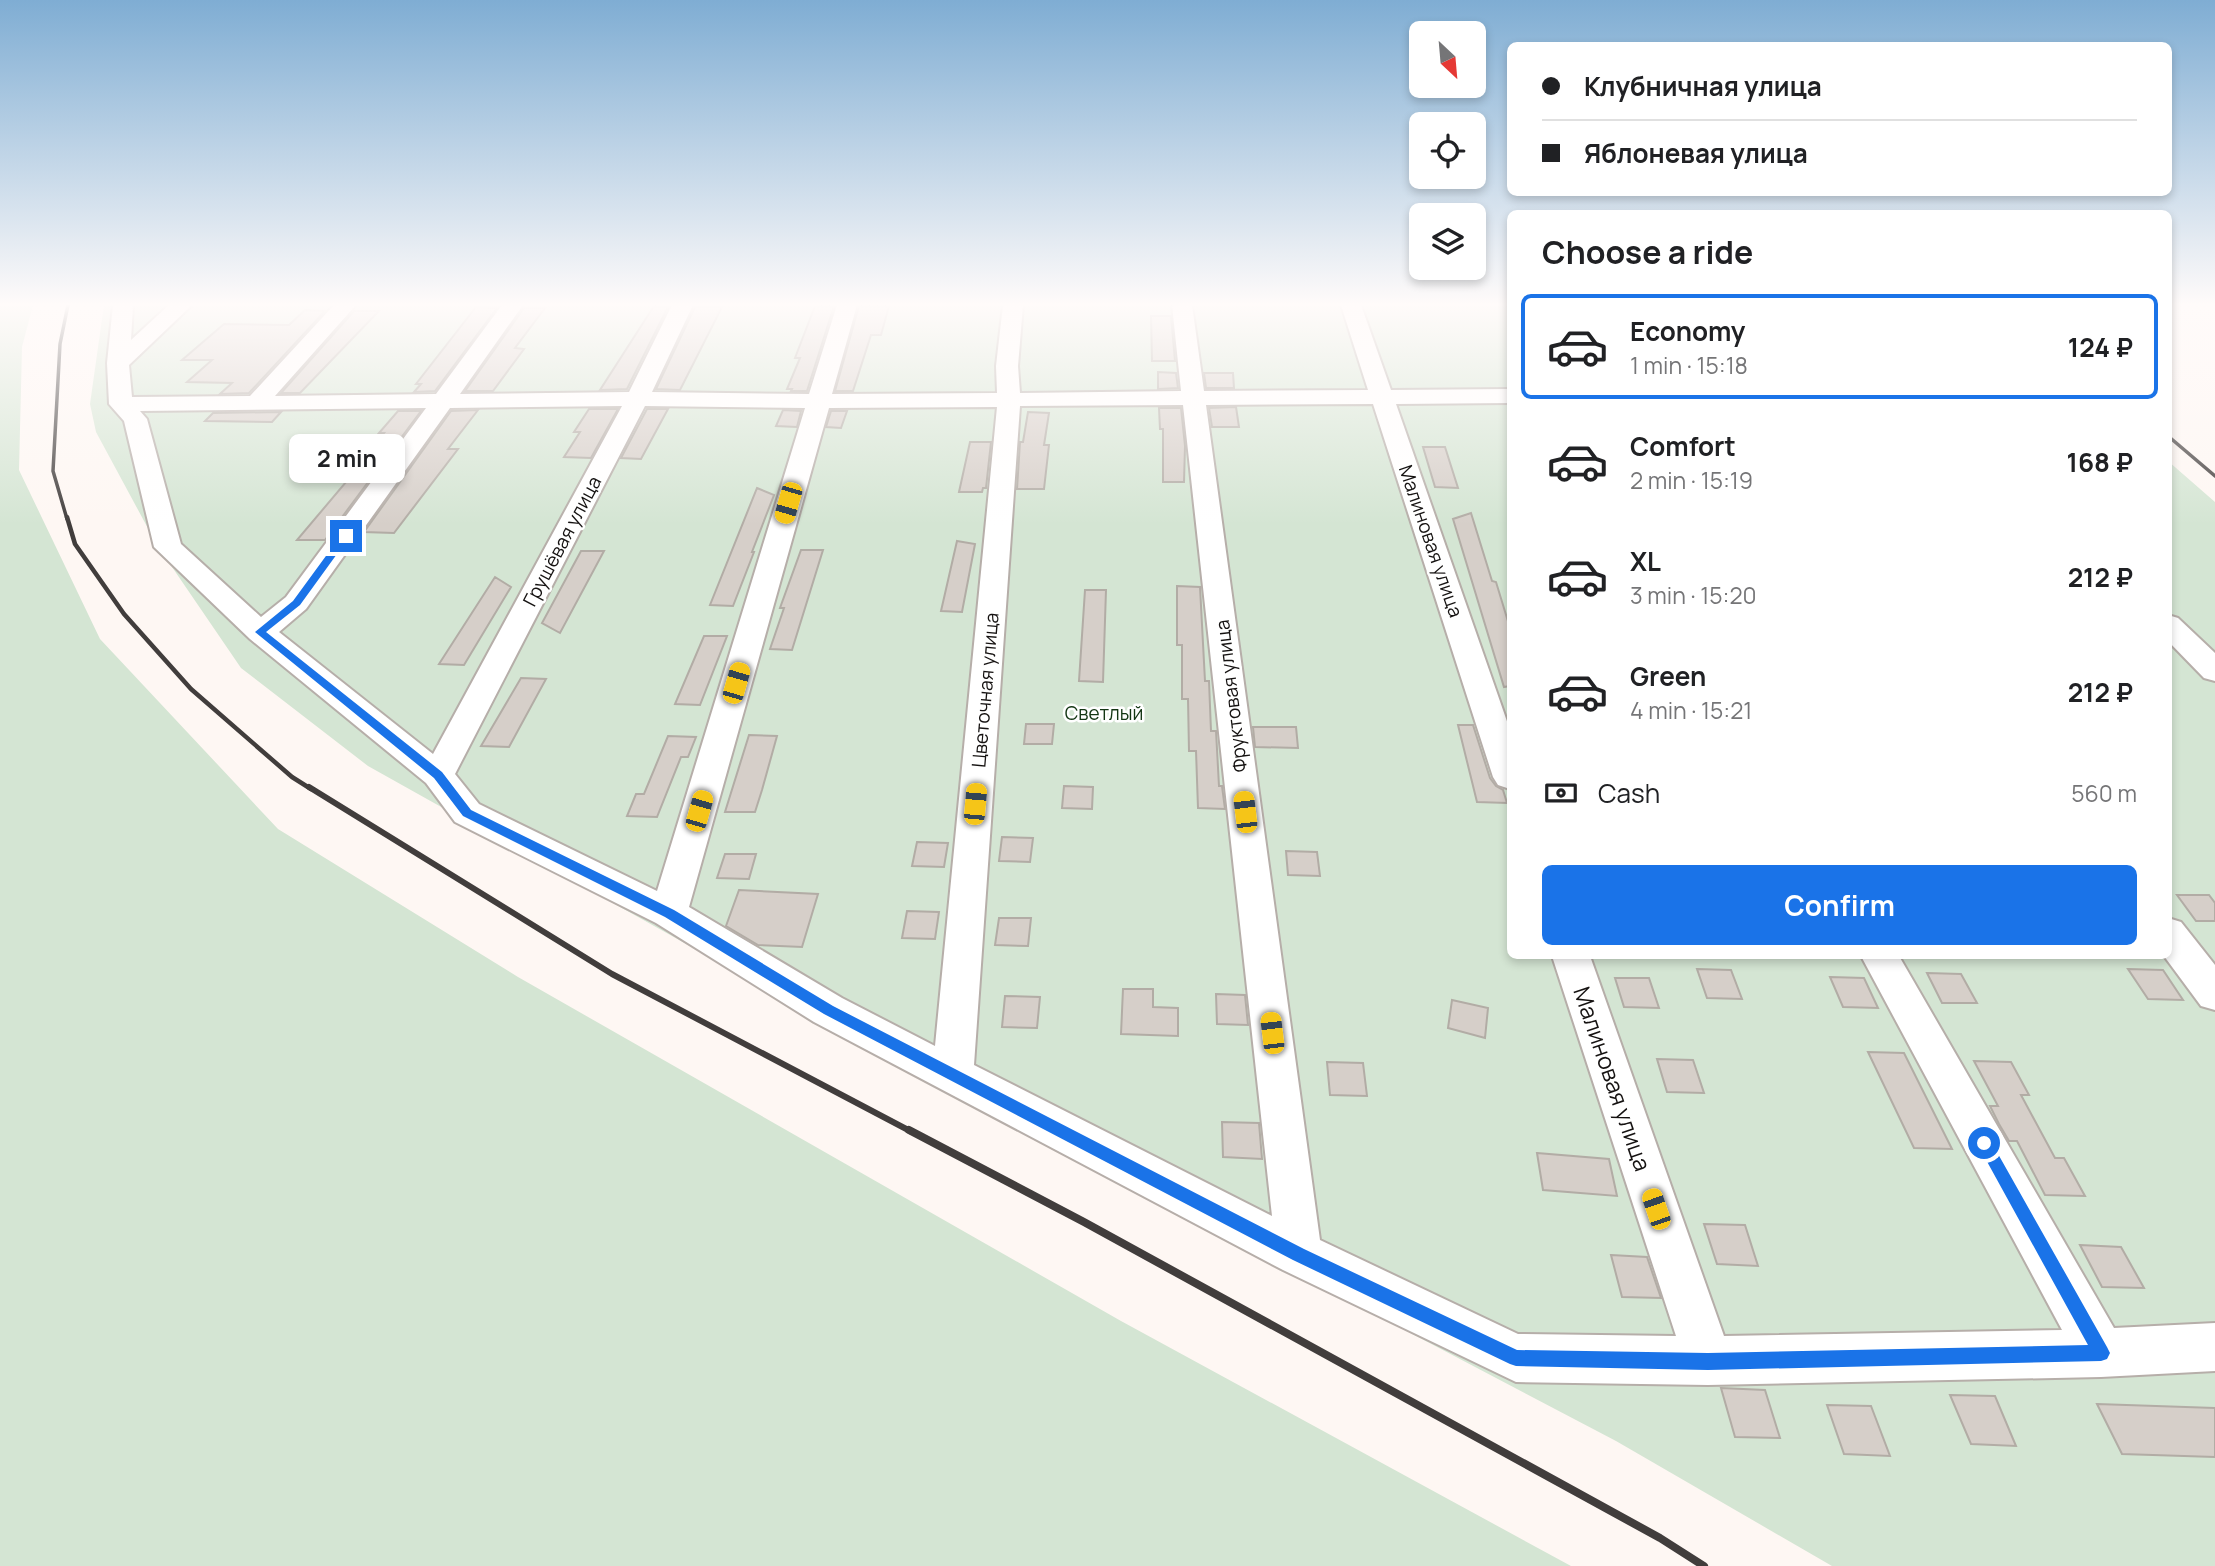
<!DOCTYPE html>
<meta charset="utf-8">
<style>
:root{--surface:#fff;--page:#f2f2f2;--text:#202124;--muted:#757577;--line:#e0e0e0;--accent:#1a73e8}
body{margin:0;font-family:Manrope,sans-serif;background:var(--page);color:var(--text);height:100vh;display:flex;flex-direction:column;font-size:26px;white-space:nowrap}
*{box-sizing:border-box;margin:0}
p{font-size:23px;color:var(--muted)}
.icon{flex:none;width:38px;height:38px;fill:none;stroke:currentColor;stroke-width:2;stroke-linecap:round;stroke-linejoin:round}
.map{position:relative;flex:1;overflow:hidden}
.panel{position:absolute;left:1507px;top:210px;width:665px;height:749px;display:flex;flex-direction:column;background:var(--surface);border-radius:10px;box-shadow:0 4px 10px #0003}
.panel>*{flex:none}
.top-card{position:absolute;left:1507px;top:42px;width:665px;height:154px;border-radius:10px;box-shadow:0 4px 10px #0003;display:grid;align-content:center;height:154px;padding:0 35px;background:var(--surface)}
.needle{width:46px;rotate:154deg}
.fabs{position:absolute;left:1409px;top:21px;display:grid;gap:14px}
.fabs a{display:grid;place-items:center;width:77px;height:77px;border-radius:10px;background:var(--surface);box-shadow:0 4px 10px #0003;font-size:35px}
.end{position:absolute;width:32px;height:32px;margin:-16px;border:9px solid #1a73e8;background:#fff;box-shadow:0 0 0 4px #fff}
.from{border-radius:50%}
.bubble{position:absolute;height:49px;border-radius:10px;background:var(--surface);box-shadow:0 4px 10px #0003;font-size:23px;font-weight:700;line-height:49px;text-align:center}
.car{position:absolute;width:21px;height:42px;margin:-21px -10px;border-radius:9px;box-shadow:0 0 5px 2px #0007;background:linear-gradient(#f5c518 24%,#345 0 40%,#f5c518 0 76%,#345 0 86%,#f5c518 0)}
.top-card b{display:flex;align-items:center;gap:24px;height:66px;font-size:26px}
.top-card b+b{border-top:2px solid var(--line)}
.top-card i{width:18px;height:18px;background:var(--text)}
ul{padding:0;list-style:none}
li{display:flex;align-items:center;gap:21px;height:105px;margin:0 14px 10px;padding:0 21px;border:4px solid transparent;border-radius:10px}
li div{flex:1}
li b{display:block;font-size:26px}
li em{font-style:normal;font-weight:700}
li.on{border-color:var(--accent)}
li>.icon{width:63px;height:63px;stroke-width:1.5}
h2{padding:0 35px;font-size:32px;line-height:84px}
.pay{display:flex;align-items:center;gap:18px;height:77px;padding:0 35px;font-size:26px}
.pay p{margin-inline-start:auto}
.primary-button{display:flex;gap:14px;margin-top:auto;padding:14px 35px}
.primary-button a{flex:1;height:80px;border-radius:10px;background:var(--accent);color:#fff;font-size:28px;font-weight:700;line-height:80px;text-align:center}
.map>svg:first-child{display:block}
.green{fill:#d4e5d3}
.building{fill:#d6cfc9;stroke:#b2aca5;stroke-width:2}
.lines{fill:none;stroke-linecap:round;stroke-linejoin:round}
.minor-casing{stroke:#b6aea9;stroke-width:4}
.minor{fill:#fff;fill-rule:evenodd}
.rail-far3{stroke:#413d3c;stroke-width:3.5}
.rail-far2{stroke:#413d3c;stroke-width:4.5}
.rail-far1{stroke:#413d3c;stroke-width:6}
.rail{stroke:#413d3c;stroke-width:8}
.route{fill:#1a73e8}
.labels{text-anchor:middle;stroke-width:5;stroke-linejoin:round;paint-order:stroke}
.street-label{font-size:19px;fill:#151211;stroke:#fff}
.park-label{font-size:19px;fill:#133613;stroke:#fff}
.near-street-label{font-size:23px;fill:#151211;stroke:#fff}
</style>
<div class="map">
<svg width="2215" height="1566" viewBox="0 0 2215 1566">
<rect width="100%" height="100%" fill="#fef7f3"/>
<path class="green" d="M0,305H33L22,347L19,470L100,639L278,829L518,977L1121,1321L1571,1566H0Z
M104,305H1510V956H2168V461L2215,502V1566H1832L1616,1441L931,1081L368,766L241,668L157,545L96,432L90,404Z"/>
<path class="building" d="M654,306L668,307L627,389L600,390Z
M815,306H834L807,391H791L792,389H787L800,358H795Z
M859,306H889L881,335H871L853,391H835Z
M476,307L497,308L435,391L414,392L421,384H416Z
M695,307H722L680,390L656,389Z
M524,308H545L515,348L524,349L493,391H465Z
M305,310L325,311L249,393L220,394L232,383L187,382L212,360H182L224,324L289,325Z
M354,311H379L300,393H281Z
M1151,316H1171L1175,361H1152Z
M1158,372L1176,373L1178,388L1158,389Z
M1204,373H1233L1234,388H1206Z
M1236,407L1239,427H1212L1209,408Z
M1159,408H1181L1185,446L1184,482H1163V429H1160Z
M589,409H618L591,458L564,457L580,432H574Z
M647,409H668L641,459L621,458Z
M478,410L448,449H458L394,533L364,532L451,411Z
M783,410L801,411L797,427L776,426Z
M398,411H421L325,540H297L363,462H359L384,433H379Z
M831,411H847L841,428L826,427Z
M281,412L272,422L205,421L213,413Z
M1028,412L1049,413L1044,445H1049L1044,489H1017L1020,442H1023Z
M970,442H991L986,488H983L982,492H959Z
M1423,447H1445L1458,488L1435,487Z
M757,488L774,495L752,552H754L733,606L710,605Z
M1471,513L1492,581L1496,582L1510,628V686L1504,687L1453,519Z
M957,541L975,544L962,612L941,611Z
M801,550H823L792,650L770,649L784,608H780Z
M581,551H604L560,633L542,623Z
M495,577L511,587L464,665L439,664Z
M1177,586L1200,587L1205,681H1209L1211,731H1216L1219,786H1222L1225,809L1198,808L1196,751H1189L1188,699H1182V645H1177Z
M1085,590H1106L1103,682L1079,681Z
M704,636H727L700,705L675,704Z
M521,678L546,679L509,747L481,746Z
M1026,724H1054L1052,744H1024Z
M1458,725H1473L1490,778L1496,786L1503,790L1507,803L1477,802Z
M1253,727H1296L1298,748L1255,747Z
M749,735L777,736L762,790L755,812H725Z
M668,736L696,737L688,757H681L657,817L627,816L636,794H644Z
M1064,786L1093,787L1092,809L1062,808Z
M1002,837L1033,838L1030,862L999,861Z
M917,842L948,843L944,867L912,866Z
M1286,851L1317,852L1320,876L1288,875Z
M725,854H756L749,879L717,878Z
M739,890L818,894L802,947L758,945L726,926Z
M2177,895H2209L2215,903V921H2196Z
M907,911L939,912L935,939L902,938Z
M999,918H1031L1028,946L995,945Z
M1697,969L1731,970L1742,999L1707,998Z
M2128,969L2163,970L2183,1000L2148,999Z
M1927,973L1961,974L1977,1003H1942Z
M1830,977L1864,978L1878,1008L1843,1007Z
M1615,978H1649L1659,1008L1624,1007Z
M1123,989H1153V1007L1178,1008V1036L1121,1034Z
M1216,994L1245,995L1248,1025L1217,1024Z
M1005,996L1040,997L1037,1028L1002,1027Z
M1452,1000L1488,1008L1485,1038L1448,1028Z
M1868,1052L1904,1053L1952,1149L1914,1148Z
M1657,1059L1693,1060L1704,1093L1667,1092Z
M1974,1061L2011,1062L2029,1095H2021L2055,1158H2064L2085,1196L2045,1195L2017,1141H2009L1999,1124L1990,1106H1998Z
M1327,1062L1363,1063L1367,1096L1330,1095Z
M1222,1122L1259,1123L1262,1159L1223,1157Z
M1537,1153L1609,1159L1617,1196L1543,1190Z
M1704,1224L1745,1225L1758,1266L1717,1264Z
M2080,1245L2121,1247L2144,1288L2102,1287Z
M1611,1255L1647,1257L1661,1298L1622,1297Z
M1721,1388L1765,1390L1780,1438L1735,1437Z
M1950,1395L1995,1396L2016,1446L1971,1444Z
M2097,1404L2215,1408V1457L2122,1454Z
M1827,1405L1871,1406L1890,1456L1844,1454Z"/>
<g class="lines">
<defs>
<path id="minor" d="M113,305H133L131,340L169,305H192L129,365L132,397L250,396L334,305H356L275,396L436,394L502,305H523L460,394L629,392L672,305H693L652,392L809,394L837,305H857L832,394L997,393L996,366L1003,305H1023L1018,366L1020,393L1181,391L1172,305H1192L1204,391L1368,390L1341,305H1361L1391,390L1510,389V403L1396,404L1510,730V789L1498,785L1493,777L1373,404L1206,405L1320,1240L1518,1334L1676,1336L1552,956H1590L1724,1336L2062,1330L1861,956H1899L2114,1328L2215,1323V1371L2101,1377L1708,1385L1516,1382L1283,1270L814,1022L656,923L455,822L426,783L250,639L154,547L124,421L109,404L107,363ZM1183,405L1272,1216L974,1065L1020,406ZM622,406L433,754L279,632L306,609L450,408ZM645,406L805,408L657,891L479,804L455,774ZM997,407L935,1046L842,998L689,907L829,408ZM426,408L286,597L261,617L181,544L147,419L140,411Z
M2168,615L2178,618L2215,653V681L2204,678L2168,641Z
M2168,918L2181,922L2215,965V1010L2201,1006L2164,956H2168Z"/>
</defs>
<use href="#minor" class="minor-casing"/>
<use href="#minor" class="minor"/>
<path class="rail-far3" d="M2168,436L2215,476
M67,519L53,471L60,344L68,305"/>
<path class="rail-far2" d="M67,517L75,544L124,614L191,689L292,777L311,789"/>
<path class="rail-far1" d="M309,787L612,974L912,1132"/>
<path class="rail" d="M909,1130L1084,1222L1660,1538L1704,1566"/>
</g>
<linearGradient id="sky" x2="0" y2="1"><stop stop-color="#7fadd3"/><stop offset="0.58" stop-color="#fffbfa"/><stop offset="1" stop-color="#fffbfa" stop-opacity="0"/></linearGradient>
<rect width="2215" height="525" fill="url(#sky)"/>
<path class="route" d="M342,534L350,536L300,605L266,632L442,772L471,810L674,910L833,1006L1304,1249L1517,1350L1708,1353L2088,1345L1979,1147L1977,1143L1979,1138L1984,1136L1989,1138L2107,1347L2110,1353L2107,1359L2101,1361L1708,1370L1516,1366L1510,1364L1293,1260L824,1014L665,917L463,816L434,778L255,632L293,601Z"/>
<g class="labels">
<g class="street-label">
<text transform="translate(562 541) rotate(-62)" y="7">Грушёвая улица</text>
<text transform="translate(1431 541) rotate(71)" y="7">Малиновая улица</text>
<text transform="translate(985 690) rotate(-85)" y="7">Цветочная улица</text>
<text transform="translate(1231 696) rotate(-97)" y="7">Фруктовая улица</text>
</g>
<g class="park-label">
<text x="1104" y="720">Светлый</text>
</g>
<g class="near-street-label">
<text transform="translate(1612 1079) rotate(71)" y="8">Малиновая улица</text>
</g>
</g>
</svg>
<div class="fabs">
<a><svg class="needle" viewBox="-14 -14 28 28"><path d="M0-13l5 13h-10z" fill="#e53935"/><path d="M0 13l5-13h-10z" fill="#757577"/></svg></a>
<a><svg class="icon" aria-label="locate" viewBox="0 0 24 24"><circle cx="12" cy="12" r="6"/><path d="M12 2v4M12 18v4M2 12h4M18 12h4"/></svg></a>
<a><svg class="icon" aria-label="layers" viewBox="0 0 24 24"><path d="M12 4l9 5-9 5-9-5zM3 14l9 5 9-5"/></svg></a>
</div>
<i class="end from" style="left:1984px;top:1143px"></i>
<i class="end" style="left:346px;top:536px"></i>
<div class="bubble" style="left:289px;top:434px;width:116px">2 min</div>
<i class="car" style="left:788px;top:503px;rotate:196deg"></i>
<i class="car" style="left:736px;top:683px;rotate:16deg"></i>
<i class="car" style="left:975px;top:804px;rotate:5deg"></i>
<i class="car" style="left:699px;top:811px;rotate:16deg"></i>
<i class="car" style="left:1245px;top:812px;rotate:353deg"></i>
<i class="car" style="left:1272px;top:1033px;rotate:353deg"></i>
<i class="car" style="left:1656px;top:1209px;rotate:341deg"></i>
<div class="top-card">
<b><i class="from"></i>Клубничная улица</b>
<b><i></i>Яблоневая улица</b>
</div>
<section class="panel">
<h2>Choose a ride</h2>
<ul>
<li class="on"><svg class="icon" aria-label="car" viewBox="0 0 24 24"><path d="M5 17H2v-5l4-1 3-4h7l3 4 3 1v5h-3M9 17h6M6 11h13"/><circle cx="7" cy="17" r="2"/><circle cx="17" cy="17" r="2"/></svg><div><b>Economy</b><p>1 min · 15:18</p></div><em>124 ₽</em></li>
<li><svg class="icon" aria-label="car" viewBox="0 0 24 24"><path d="M5 17H2v-5l4-1 3-4h7l3 4 3 1v5h-3M9 17h6M6 11h13"/><circle cx="7" cy="17" r="2"/><circle cx="17" cy="17" r="2"/></svg><div><b>Comfort</b><p>2 min · 15:19</p></div><em>168 ₽</em></li>
<li><svg class="icon" aria-label="car" viewBox="0 0 24 24"><path d="M5 17H2v-5l4-1 3-4h7l3 4 3 1v5h-3M9 17h6M6 11h13"/><circle cx="7" cy="17" r="2"/><circle cx="17" cy="17" r="2"/></svg><div><b>XL</b><p>3 min · 15:20</p></div><em>212 ₽</em></li>
<li><svg class="icon" aria-label="car" viewBox="0 0 24 24"><path d="M5 17H2v-5l4-1 3-4h7l3 4 3 1v5h-3M9 17h6M6 11h13"/><circle cx="7" cy="17" r="2"/><circle cx="17" cy="17" r="2"/></svg><div><b>Green</b><p>4 min · 15:21</p></div><em>212 ₽</em></li>
</ul>
<div class="pay"><svg class="icon" aria-label="cash" viewBox="0 0 24 24"><path d="M3 7h18v10H3z"/><circle cx="12" cy="12" r="2"/></svg>Cash<p>560 m</p></div>
<div class="primary-button"><a>Confirm</a></div>
</section>
</div>
